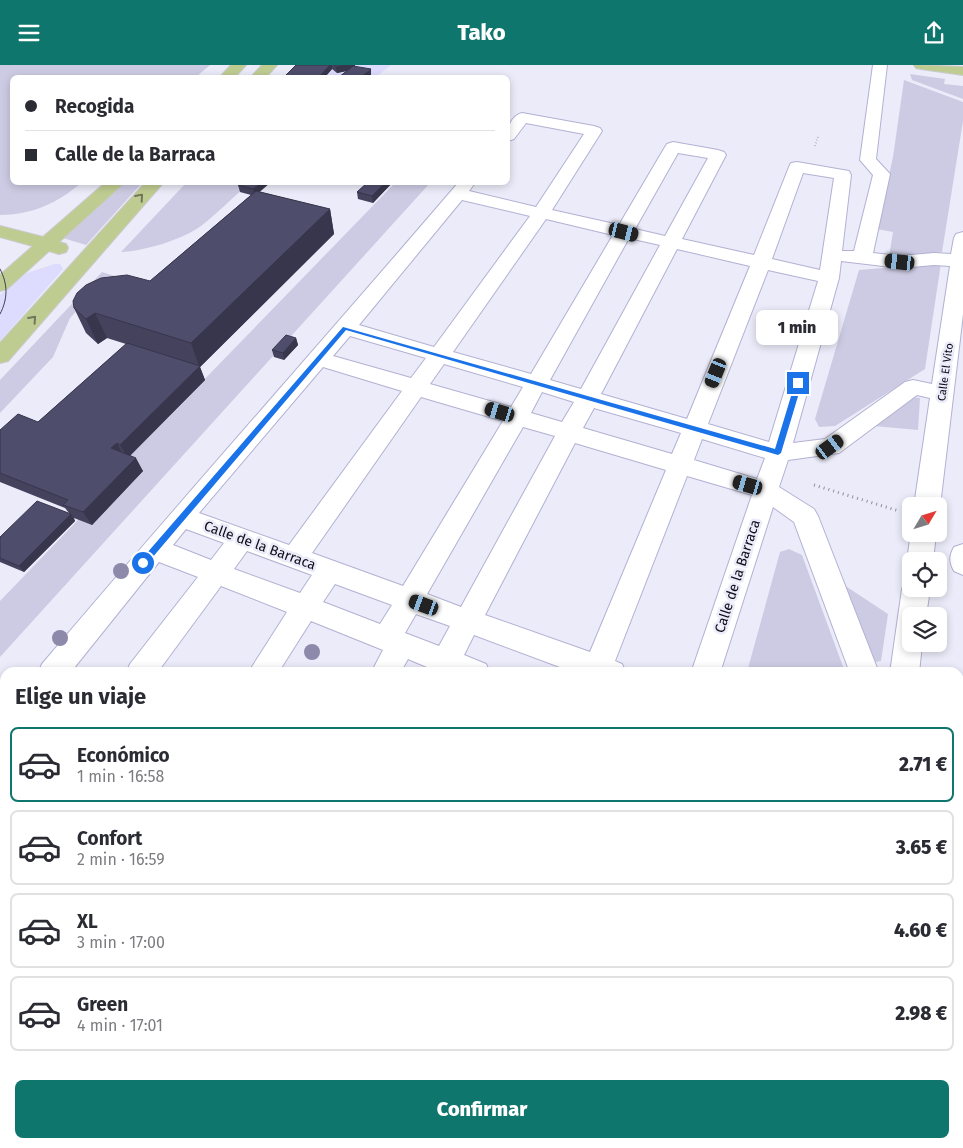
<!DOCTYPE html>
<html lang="es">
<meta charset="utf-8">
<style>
:root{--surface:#fff;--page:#f2f2f3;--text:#2b2b33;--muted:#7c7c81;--line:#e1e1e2;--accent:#0f766e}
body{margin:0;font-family:"Fira Sans",sans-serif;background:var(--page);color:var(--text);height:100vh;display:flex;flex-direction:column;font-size:19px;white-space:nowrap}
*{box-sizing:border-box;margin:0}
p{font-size:16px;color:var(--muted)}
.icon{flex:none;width:28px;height:28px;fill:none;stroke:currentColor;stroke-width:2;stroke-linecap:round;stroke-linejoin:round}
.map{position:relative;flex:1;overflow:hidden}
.drawer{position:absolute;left:0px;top:602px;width:964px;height:481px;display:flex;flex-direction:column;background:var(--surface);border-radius:15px 15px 0 0;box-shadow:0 2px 8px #0003}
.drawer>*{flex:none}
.guide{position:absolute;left:10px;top:10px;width:500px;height:110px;border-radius:8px;box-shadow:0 2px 8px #0003;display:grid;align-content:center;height:110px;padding:0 15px;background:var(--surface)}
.needle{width:32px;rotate:52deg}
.controls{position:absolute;left:902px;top:432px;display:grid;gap:10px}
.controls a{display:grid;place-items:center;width:45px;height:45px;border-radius:8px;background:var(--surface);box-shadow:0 2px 8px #0003;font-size:25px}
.end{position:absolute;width:22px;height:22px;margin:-11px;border:6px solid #1a73e8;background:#fff;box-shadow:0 0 0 2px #fff}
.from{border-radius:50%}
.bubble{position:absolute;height:35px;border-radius:8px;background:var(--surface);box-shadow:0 2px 8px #0003;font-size:16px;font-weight:800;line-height:35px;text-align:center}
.car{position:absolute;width:15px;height:30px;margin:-15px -8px;border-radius:6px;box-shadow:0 0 4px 1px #0007;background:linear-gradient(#222 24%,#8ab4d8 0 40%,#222 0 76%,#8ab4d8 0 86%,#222 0)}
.guide b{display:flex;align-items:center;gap:18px;height:48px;font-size:19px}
.guide b+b{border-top:1px solid var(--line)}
.guide i{width:12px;height:12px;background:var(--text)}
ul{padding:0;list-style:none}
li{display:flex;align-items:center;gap:15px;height:75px;margin:0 10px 8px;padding:0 5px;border:2px solid var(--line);border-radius:8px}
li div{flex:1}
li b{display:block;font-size:19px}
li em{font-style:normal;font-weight:800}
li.active{border-color:var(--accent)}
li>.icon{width:45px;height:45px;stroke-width:1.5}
h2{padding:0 15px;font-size:22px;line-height:60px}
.button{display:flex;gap:10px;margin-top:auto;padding:10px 15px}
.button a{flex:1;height:58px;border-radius:8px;background:var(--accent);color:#fff;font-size:20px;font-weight:800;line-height:58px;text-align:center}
header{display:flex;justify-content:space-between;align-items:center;height:65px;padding:0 15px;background:var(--accent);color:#fff;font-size:22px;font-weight:800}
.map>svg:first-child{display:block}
.built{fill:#dddbfe}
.green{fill:#cccbe3}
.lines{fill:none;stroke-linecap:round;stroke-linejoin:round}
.minor-casing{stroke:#b2b1d3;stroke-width:2}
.major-casing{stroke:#cacacc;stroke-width:2}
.path-far1{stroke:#908f9c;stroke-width:2;stroke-dasharray:0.5 2.5;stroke-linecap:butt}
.path{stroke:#908f9c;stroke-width:3;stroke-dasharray:1 4;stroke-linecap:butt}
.minor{fill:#fff;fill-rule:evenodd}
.major{fill:#bfcc91;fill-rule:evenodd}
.tram{stroke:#41404d;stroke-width:1}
.tree{fill:#8c89aa}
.wall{fill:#44425d}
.shaded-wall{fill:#37364c}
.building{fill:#4f4d6c;stroke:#37364c}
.oneway{stroke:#6f765b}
.route{fill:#1a73e8}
.labels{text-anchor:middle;stroke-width:5;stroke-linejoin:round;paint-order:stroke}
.far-street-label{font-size:11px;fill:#0d0c18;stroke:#ebebf9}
.street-label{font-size:14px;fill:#0d0c18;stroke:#ebebf9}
</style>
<header><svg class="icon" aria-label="menu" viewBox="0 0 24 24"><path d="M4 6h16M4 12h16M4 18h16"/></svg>Tako<svg class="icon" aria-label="share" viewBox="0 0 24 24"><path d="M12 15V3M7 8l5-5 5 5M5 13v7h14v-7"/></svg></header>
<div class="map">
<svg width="963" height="1083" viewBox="0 0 963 1083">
<rect width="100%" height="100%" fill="#ebebf9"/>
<path class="built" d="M297,0H391L376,12H285Z
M54,199H60L63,204L0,276V230L27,208Z"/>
<path class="green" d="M0,0H210L196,12H12V118H81C58,138 31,150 0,150Z
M910,9L945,14L944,19L963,21V34L912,15Z
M904,15L963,37V56L942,187L889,192L893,167L877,164L893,92Z
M125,118H142L86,180L63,173Z
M186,118H250C233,132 218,148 201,161C182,175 144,186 121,187Z
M395,118H430L0,592V536L78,455L128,393Z
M941,198L925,304L835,361L819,362L815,354L859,205Z
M102,207L121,213L80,242L70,253L53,292L0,348V315Z
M911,332L920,333L918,365L874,361Z
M789,484L802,490L845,607H747L780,487Z
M841,518L888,549L881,596L871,598Z
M684,1079H906V1083H683Z"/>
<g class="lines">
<defs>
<path id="minor" d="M873,0H887L876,94L890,109L873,188L900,191L934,188L951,189L954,173L956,169L963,167V249L940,441H914L930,333L917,330L839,388L788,395L779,422L814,444L818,451L879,608H850L794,457L773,442L720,608H691L752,430L687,411L615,596L622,599L626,608H576L474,570L464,590L486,599L490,608H441L408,594L400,608H371L383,585L311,556L278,608H248L287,547L221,521L157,608H126L130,599L198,512L159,497L70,608H38L42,599C179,437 321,278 458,118H475L469,126L536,142L584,69L526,58L514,74L508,76C508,64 509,52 522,48L594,61L600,63L602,66L552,145L619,160L665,82L667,79L673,77L718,85L724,87L726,90L682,174L754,190L789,102L791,98L797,97L843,105L849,106L851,110L842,186H854L873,110L860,95ZM678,88L708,93L665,171L635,164ZM803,108L834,113L820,205L772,194ZM462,135L530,151L434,282L359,260ZM546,154L613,170L531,309L453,287ZM629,173L660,180L581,324L550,315ZM677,184L750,201L687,354L601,329ZM841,196L900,203L934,200L950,201L932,319L913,315L905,317L825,374L793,378L839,213ZM768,205L818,216L769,377L708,359ZM350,271L426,293L411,313L333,291ZM444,299L523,322L511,342L430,319ZM323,302L402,326L289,480L199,448ZM542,327L574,337L562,357L531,348ZM421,332L503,356L403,521L312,488ZM594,343L681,368L672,389L583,363ZM523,362L555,371L461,542L427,529ZM702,374L765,393L757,414L694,395ZM575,378L666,405L590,587L485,550ZM186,464L224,478L211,495L173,480ZM247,486L312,510L300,528L234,504ZM335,519L392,540L380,559L323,537ZM416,549L450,561L439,581L405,568Z
M911,467V469H936L933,496H911V504L907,496Z
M963,479V510L954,506C949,497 949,491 954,482Z
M911,515V524H930L926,551H911V579H922L919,608H890L902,524L906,516Z
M5,650V682L0,684V652Z
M959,766L963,767V801L959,800Z
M5,768V807L0,809V770Z
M0,969L5,970V1008L0,1007Z
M99,1079H141L140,1083H98Z"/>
<path id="major" d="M231,0H246L235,12H220Z
M262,0H277L266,12H251Z
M914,0L963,2V10L921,4L916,3Z
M105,118H124L59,177L66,179L68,183L66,187L59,189L49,186L7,224L0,226V210L33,181L0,172V161L43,172Z
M145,118H163L8,296L0,298V278Z"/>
</defs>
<use href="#minor" class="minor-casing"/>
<use href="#major" class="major-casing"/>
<path class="path-far1" d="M815,81L818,72"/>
<path class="path" d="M814,420L899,446"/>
<use href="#minor" class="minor"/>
<use href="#major" class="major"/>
<path class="tram" d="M0,204C8,219 8,234 0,249"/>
</g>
<g class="tree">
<circle cx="121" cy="506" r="8"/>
<circle cx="60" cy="573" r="8"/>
<circle cx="312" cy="587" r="8"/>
</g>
<path class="wall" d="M296,0H355V1L371,11L369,12H339L347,6L337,8L332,4L325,12H284Z
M242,118L260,127L330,144L334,169L200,302L205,315L130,390L143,406L92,460L74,453L75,456L24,507L0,497V472L69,448L65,443L0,417V365L38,357L126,279L107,273L98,279L86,268L74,243L150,216L251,130L240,127L238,120Z
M367,118H392L373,138L358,134L357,127Z
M296,273L298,280L284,295L274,292L272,285Z"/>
<path class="shaded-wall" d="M330,0H332V4L325,12H319Z
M345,0H355V4L337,8L336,2Z
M371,4V11L369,12H361Z
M260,118H270L255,131L253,124Z
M385,118H392L373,138L372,131Z
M330,144L334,169L200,302L205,315L128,393L120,380L199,301L191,278Z
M95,248L107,273L98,279L86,254Z
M296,273L298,280L284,295L283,288Z
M117,378L124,392L111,383Z
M136,393L143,406L92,460L83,447Z
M71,449L75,456L24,507L19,501Z"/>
<path class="building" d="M296,0H330L319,12H284Z
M334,0H345L336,2Z
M353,1L371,4L361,12H339Z
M242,118H260L253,124L238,120Z
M367,118H385L372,131L357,127Z
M256,126L330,144L191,278L95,248L86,254L74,243L73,236L77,228L86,220L101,213L127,210L150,216Z
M286,270L296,273L283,288L272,285Z
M127,278L200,301L120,380L117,378L111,383L136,393L83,447L63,440L68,435L0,408V365L18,349L38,357Z
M37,436L71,449L19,501L0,493V472Z"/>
<defs><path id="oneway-chevron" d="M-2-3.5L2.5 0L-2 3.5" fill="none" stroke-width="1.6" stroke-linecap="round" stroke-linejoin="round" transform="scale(1.25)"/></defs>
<g class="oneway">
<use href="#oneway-chevron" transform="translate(140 132) rotate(-49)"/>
<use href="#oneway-chevron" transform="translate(33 254) rotate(-48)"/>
</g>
<path class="route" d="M343,262L775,384L795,318L798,316L802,318L781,388L778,390L346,265L146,500H140V496Z"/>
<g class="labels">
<g class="far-street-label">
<text transform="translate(945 307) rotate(-82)" y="4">Calle El Vito</text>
</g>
<g class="street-label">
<text transform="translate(260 480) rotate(20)" y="5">Calle de la Barraca</text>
<text transform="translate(737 511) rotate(-72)" y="5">Calle de la Barraca</text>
</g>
</g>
</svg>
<div class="controls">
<a><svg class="needle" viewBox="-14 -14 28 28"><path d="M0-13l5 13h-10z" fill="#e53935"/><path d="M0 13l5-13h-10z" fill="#7c7c81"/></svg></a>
<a><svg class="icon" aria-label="locate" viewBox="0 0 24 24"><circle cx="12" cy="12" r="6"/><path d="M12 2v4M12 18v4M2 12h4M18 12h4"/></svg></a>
<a><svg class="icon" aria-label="layers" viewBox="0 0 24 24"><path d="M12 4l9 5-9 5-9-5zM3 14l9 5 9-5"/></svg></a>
</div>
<i class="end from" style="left:143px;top:498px"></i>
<i class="end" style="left:798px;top:318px"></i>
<div class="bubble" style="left:756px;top:245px;width:82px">1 min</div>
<i class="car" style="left:624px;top:167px;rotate:104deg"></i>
<i class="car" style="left:900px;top:197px;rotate:276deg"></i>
<i class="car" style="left:716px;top:308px;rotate:202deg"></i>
<i class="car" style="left:500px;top:347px;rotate:287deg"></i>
<i class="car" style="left:830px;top:382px;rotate:54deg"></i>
<i class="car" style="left:748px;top:420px;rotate:286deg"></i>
<i class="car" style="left:424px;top:540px;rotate:290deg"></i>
<div class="guide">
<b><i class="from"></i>Recogida</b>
<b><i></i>Calle de la Barraca</b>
</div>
<section class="drawer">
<h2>Elige un viaje</h2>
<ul>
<li class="active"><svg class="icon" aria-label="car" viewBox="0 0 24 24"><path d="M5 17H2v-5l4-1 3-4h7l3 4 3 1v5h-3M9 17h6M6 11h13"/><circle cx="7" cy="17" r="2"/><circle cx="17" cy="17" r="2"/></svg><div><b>Económico</b><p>1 min · 16:58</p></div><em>2.71 €</em></li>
<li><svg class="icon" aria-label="car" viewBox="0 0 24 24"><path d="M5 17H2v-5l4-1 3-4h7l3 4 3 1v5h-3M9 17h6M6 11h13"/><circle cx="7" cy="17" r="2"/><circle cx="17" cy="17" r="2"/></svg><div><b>Confort</b><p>2 min · 16:59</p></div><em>3.65 €</em></li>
<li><svg class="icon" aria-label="car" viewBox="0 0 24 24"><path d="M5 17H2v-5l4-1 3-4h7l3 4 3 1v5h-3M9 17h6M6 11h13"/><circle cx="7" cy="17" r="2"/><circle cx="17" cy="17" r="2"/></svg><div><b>XL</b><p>3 min · 17:00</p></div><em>4.60 €</em></li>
<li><svg class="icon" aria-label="car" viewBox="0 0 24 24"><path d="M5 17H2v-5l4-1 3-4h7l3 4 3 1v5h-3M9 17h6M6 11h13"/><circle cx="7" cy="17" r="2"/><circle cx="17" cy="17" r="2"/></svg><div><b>Green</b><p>4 min · 17:01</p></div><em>2.98 €</em></li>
</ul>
<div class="button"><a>Confirmar</a></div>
</section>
</div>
